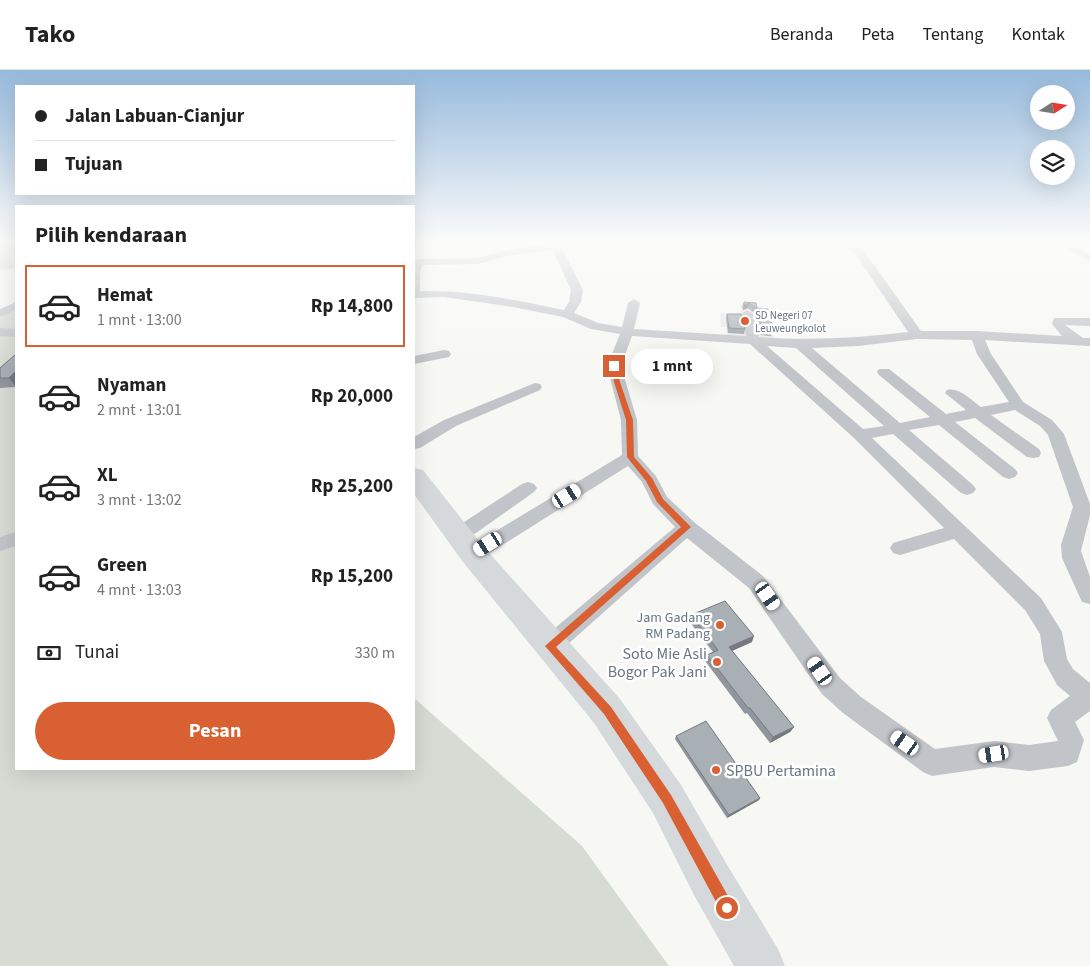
<!DOCTYPE html>
<html lang="id">
<meta charset="utf-8">
<style>
:root{--surface:#fff;--page:#f6f6f6;--text:#222;--muted:#767676;--line:#e0e0e0;--accent:#d96033}
body{margin:0;font-family:"Source Sans 3",sans-serif;background:var(--page);color:var(--text);height:100vh;display:flex;flex-direction:column;font-size:19px;white-space:nowrap}
*{box-sizing:border-box;margin:0}
p{font-size:16px;color:var(--muted)}
.icon{flex:none;width:28px;height:28px;fill:none;stroke:currentColor;stroke-width:2;stroke-linecap:round;stroke-linejoin:round}
.map{position:relative;flex:1;overflow:hidden}
.sheet{position:absolute;left:15px;top:135px;width:400px;height:565px;display:flex;flex-direction:column;background:var(--surface);border-radius:0px;box-shadow:0 5px 20px #0002}
.sheet>*{flex:none}
.top-card{position:absolute;left:15px;top:15px;width:400px;height:110px;border-radius:0px;box-shadow:0 5px 20px #0002;display:grid;align-content:center;height:110px;padding:0 20px;background:var(--surface)}
.needle{width:32px;rotate:78deg}
.buttons{position:absolute;left:1030px;top:15px;display:grid;gap:10px}
.buttons a{display:grid;place-items:center;width:45px;height:45px;border-radius:50%;background:var(--surface);box-shadow:0 5px 20px #0002;font-size:25px}
.end{position:absolute;width:22px;height:22px;margin:-11px;border:6px solid #d96033;background:#fff;box-shadow:0 0 0 2px #fff}
.from{border-radius:50%}
.bubble{position:absolute;height:35px;border-radius:18px;background:var(--surface);box-shadow:0 5px 20px #0002;font-size:16px;font-weight:700;line-height:35px;text-align:center}
.car{position:absolute;width:15px;height:30px;margin:-15px -8px;border-radius:6px;box-shadow:0 0 4px 1px #0007;background:linear-gradient(#fff 24%,#345 0 40%,#fff 0 76%,#345 0 86%,#fff 0)}
.top-card b{display:flex;align-items:center;gap:18px;height:48px;font-size:19px}
.top-card b+b{border-top:1px solid var(--line)}
.top-card i{width:12px;height:12px;background:var(--text)}
ul{padding:0;list-style:none}
li{display:flex;align-items:center;gap:15px;height:82px;margin:0 10px 8px;padding:0 10px;border:2px solid transparent;border-radius:0px}
li div{flex:1}
li b{display:block;font-size:19px}
li em{font-style:normal;font-weight:700}
li.active{border-color:var(--accent)}
li>.icon{width:45px;height:45px;stroke-width:1.5}
h2{padding:0 20px;font-size:22px;line-height:60px}
.pay{display:flex;align-items:center;gap:12px;height:55px;padding:0 20px;font-size:19px}
.pay p{margin-inline-start:auto}
.action{display:flex;gap:10px;margin-top:auto;padding:10px 20px}
.action a{flex:1;height:58px;border-radius:30px;background:var(--accent);color:#fff;font-size:20px;font-weight:700;line-height:58px;text-align:center}
header{display:flex;align-items:center;gap:30px;box-sizing:border-box;height:70px;padding:0 25px;background:var(--surface);border-bottom:1px solid var(--line)}
header strong{font-size:24px}
nav{display:flex;gap:28px;margin-inline-start:auto;font-size:18px}
.map>svg:first-child{display:block}
.built{fill:#e8e9e8}
.green{fill:#d6dcd4}
.lines{fill:none;stroke-linecap:round;stroke-linejoin:round}
.minor{fill:#c1c4c8;fill-rule:evenodd}
.highway{fill:#d5d9dc;fill-rule:evenodd}
.wall{fill:#90969c}
.shaded-wall{fill:#767a7f}
.building{fill:#a8afb5;stroke:#767a7f}
.route{fill:#d96033}
.poi-dot{fill:#d96033;stroke:#fff;stroke-width:2}
.labels{text-anchor:middle;stroke-width:5;stroke-linejoin:round;paint-order:stroke}
.far-poi-label{font-size:11px;fill:#687684;stroke:#fff;text-anchor:start}
.poi-label{font-size:14px;fill:#687684;stroke:#fff;text-anchor:end}
.near-poi-label{font-size:16px;fill:#687684;stroke:#fff;text-anchor:end}
</style>
<header>
<strong>Tako</strong>
<nav><a>Beranda</a><a>Peta</a><a>Tentang</a><a>Kontak</a></nav>
</header>
<div class="map">
<svg width="1090" height="896" viewBox="0 0 1090 896">
<rect width="100%" height="100%" fill="#f7f7f4"/>
<path class="built" d="M740,234L758,235L759,242H768L774,269L727,265L726,257H721L720,243L741,245Z"/>
<path class="green" d="M0,172H16V198L0,200Z
M0,240L16,241V699H414V628L582,776L669,896H0Z"/>
<g class="lines">
<path class="minor" d="M592,172L587,175L562,178L583,220L581,232L574,243L598,253L622,257L628,233L634,229L640,233L634,259L746,266L741,244L747,240L753,244L759,267C809,271 858,268 908,262L856,185L844,172H855L864,181L921,261H977L1062,266L1052,254L1054,248H1090V256L1065,255L1083,268H1090V276L985,270L991,284L1023,332L1052,350L1064,364L1090,434V445L1081,481L1090,507V534L1082,532L1062,488L1061,475L1073,437L1048,365L1040,356L1015,340L991,345L1039,379L1041,383L1039,387L1033,388L1027,387L975,348L955,352L1015,399L1018,403L1015,407L1009,409L1003,407L939,355L909,360L973,415L976,419L973,423L967,425L961,423L893,364L872,368L1041,528L1062,562L1067,589L1073,599L1090,613V641L1075,652L1084,670L1077,692L1068,696L1029,701L994,697L932,706L923,702L843,643L822,624L749,518L687,468L558,583L550,586L542,583L539,576L542,569L675,457L653,434L642,412L628,396L480,489L473,491L466,489L463,484L466,479L622,385L621,350L607,296L620,264L591,259L563,247L513,237L444,227L414,228V192L419,189L478,188L506,180L556,173ZM553,180L571,220L569,232L564,240C517,230 468,220 420,221V203L422,195L478,194L507,186ZM632,266L750,274L854,368L944,458L893,473L890,478L893,483L900,485L954,469L1025,540L1040,564L1044,591L1048,598L1057,615L1070,626L1051,640L1047,648L1058,671L1029,675L994,671L935,679L861,627L840,608L763,506L694,452L667,427L656,406L638,386L637,350L621,296ZM917,269L972,270L977,284L1009,332L981,337C971,330 959,317 947,320L945,323L966,340L946,344L889,299H879L877,302L879,305L930,347L900,353L812,278L858,276ZM767,276L796,278L884,356L863,359Z
M1054,172H1067L1090,184V191Z
M16,232V240L0,247V239Z
M0,258L16,259V267L0,266Z
M444,280L449,281L451,284L449,287L414,294V286Z
M535,313L540,314L542,317L540,320L456,356L420,378L414,379V367L444,350Z
M528,412L534,414L537,418L534,422L466,470L459,472L452,470L449,465L452,460L522,414Z
M16,462V476L0,481V467Z"/>
<path class="highway" d="M414,398L423,400L483,476L620,629L681,715L726,793L778,879L785,896H734L694,825L653,743L594,653L463,492L414,424Z"/>
</g>
<path class="wall" d="M744,232L756,233L757,238L773,260L771,266L760,265L755,244L748,238L743,240L742,237Z
M727,244L745,259L744,264L728,263L726,248Z
M16,284V317L0,318V298Z
M691,545L752,572L732,581L794,657L790,662L770,673L747,643L745,644L705,591L707,585L713,582L689,551Z
M676,666L760,728L759,730L727,748L675,669Z"/>
<path class="shaded-wall" d="M749,233L748,238L743,240L744,235Z
M16,301V317L9,308Z
M754,566L752,572L727,583L729,577Z
M794,657L790,662L770,673L773,667Z
M760,728L759,730L727,748L729,745Z"/>
<path class="building" d="M744,232L756,233L757,238L768,239L773,260H762L756,238L749,233L744,235Z
M727,244H741L745,259L729,258Z
M16,284V301L9,308H0V298Z
M725,531L754,566L729,577L794,657L773,667L750,638H748L707,585L718,580L691,545Z
M706,651L760,728L729,745L676,666Z"/>
<linearGradient id="sky" x2="0" y2="1"><stop stop-color="#96badc"/><stop offset="0.58" stop-color="#fbfbfa"/><stop offset="1" stop-color="#fbfbfa" stop-opacity="0"/></linearGradient>
<rect width="1090" height="297" fill="url(#sky)"/>
<path class="route" d="M614,294L617,296L620,312L633,350L634,387L652,408L663,429L691,457L556,577L611,637L671,725L732,833L734,838L732,843L727,845L722,843L663,733L604,644L545,576L681,457L657,432L646,411L627,387L626,350L614,312L611,296Z"/>
<g class="poi-dot">
<circle cx="745" cy="251" r="5"/>
<circle cx="720" cy="555" r="5"/>
<circle cx="717" cy="592" r="5"/>
<circle cx="716" cy="700" r="5"/>
</g>
<g class="labels">
<g class="far-poi-label">
<text x="755" y="249">SD Negeri 07<tspan x="755" dy="13">Leuweungkolot</tspan></text>
</g>
<g class="poi-label">
<text x="710" y="552">Jam Gadang<tspan x="710" dy="16">RM Padang</tspan></text>
</g>
<g class="near-poi-label">
<text x="707" y="589">Soto Mie Asli<tspan x="707" dy="18">Bogor Pak Jani</tspan></text>
<text x="726" y="706" text-anchor="start">SPBU Pertamina</text>
</g>
</g>
</svg>
<div class="buttons">
<a><svg class="needle" viewBox="-14 -14 28 28"><path d="M0-13l5 13h-10z" fill="#e53935"/><path d="M0 13l5-13h-10z" fill="#767676"/></svg></a>
<a><svg class="icon" aria-label="layers" viewBox="0 0 24 24"><path d="M12 4l9 5-9 5-9-5zM3 14l9 5 9-5"/></svg></a>
</div>
<i class="end from" style="left:727px;top:838px"></i>
<i class="end" style="left:614px;top:296px"></i>
<div class="bubble" style="left:631px;top:279px;width:82px">1 mnt</div>
<i class="car" style="left:567px;top:426px;rotate:59deg"></i>
<i class="car" style="left:488px;top:474px;rotate:238deg"></i>
<i class="car" style="left:768px;top:526px;rotate:145deg"></i>
<i class="car" style="left:820px;top:601px;rotate:325deg"></i>
<i class="car" style="left:905px;top:673px;rotate:305deg"></i>
<i class="car" style="left:994px;top:684px;rotate:261deg"></i>
<div class="top-card">
<b><i class="from"></i>Jalan Labuan-Cianjur</b>
<b><i></i>Tujuan</b>
</div>
<section class="sheet">
<h2>Pilih kendaraan</h2>
<ul>
<li class="active"><svg class="icon" aria-label="car" viewBox="0 0 24 24"><path d="M5 17H2v-5l4-1 3-4h7l3 4 3 1v5h-3M9 17h6M6 11h13"/><circle cx="7" cy="17" r="2"/><circle cx="17" cy="17" r="2"/></svg><div><b>Hemat</b><p>1 mnt · 13:00</p></div><em>Rp 14,800</em></li>
<li><svg class="icon" aria-label="car" viewBox="0 0 24 24"><path d="M5 17H2v-5l4-1 3-4h7l3 4 3 1v5h-3M9 17h6M6 11h13"/><circle cx="7" cy="17" r="2"/><circle cx="17" cy="17" r="2"/></svg><div><b>Nyaman</b><p>2 mnt · 13:01</p></div><em>Rp 20,000</em></li>
<li><svg class="icon" aria-label="car" viewBox="0 0 24 24"><path d="M5 17H2v-5l4-1 3-4h7l3 4 3 1v5h-3M9 17h6M6 11h13"/><circle cx="7" cy="17" r="2"/><circle cx="17" cy="17" r="2"/></svg><div><b>XL</b><p>3 mnt · 13:02</p></div><em>Rp 25,200</em></li>
<li><svg class="icon" aria-label="car" viewBox="0 0 24 24"><path d="M5 17H2v-5l4-1 3-4h7l3 4 3 1v5h-3M9 17h6M6 11h13"/><circle cx="7" cy="17" r="2"/><circle cx="17" cy="17" r="2"/></svg><div><b>Green</b><p>4 mnt · 13:03</p></div><em>Rp 15,200</em></li>
</ul>
<div class="pay"><svg class="icon" aria-label="cash" viewBox="0 0 24 24"><path d="M3 7h18v10H3z"/><circle cx="12" cy="12" r="2"/></svg>Tunai<p>330 m</p></div>
<div class="action"><a>Pesan</a></div>
</section>
</div>
